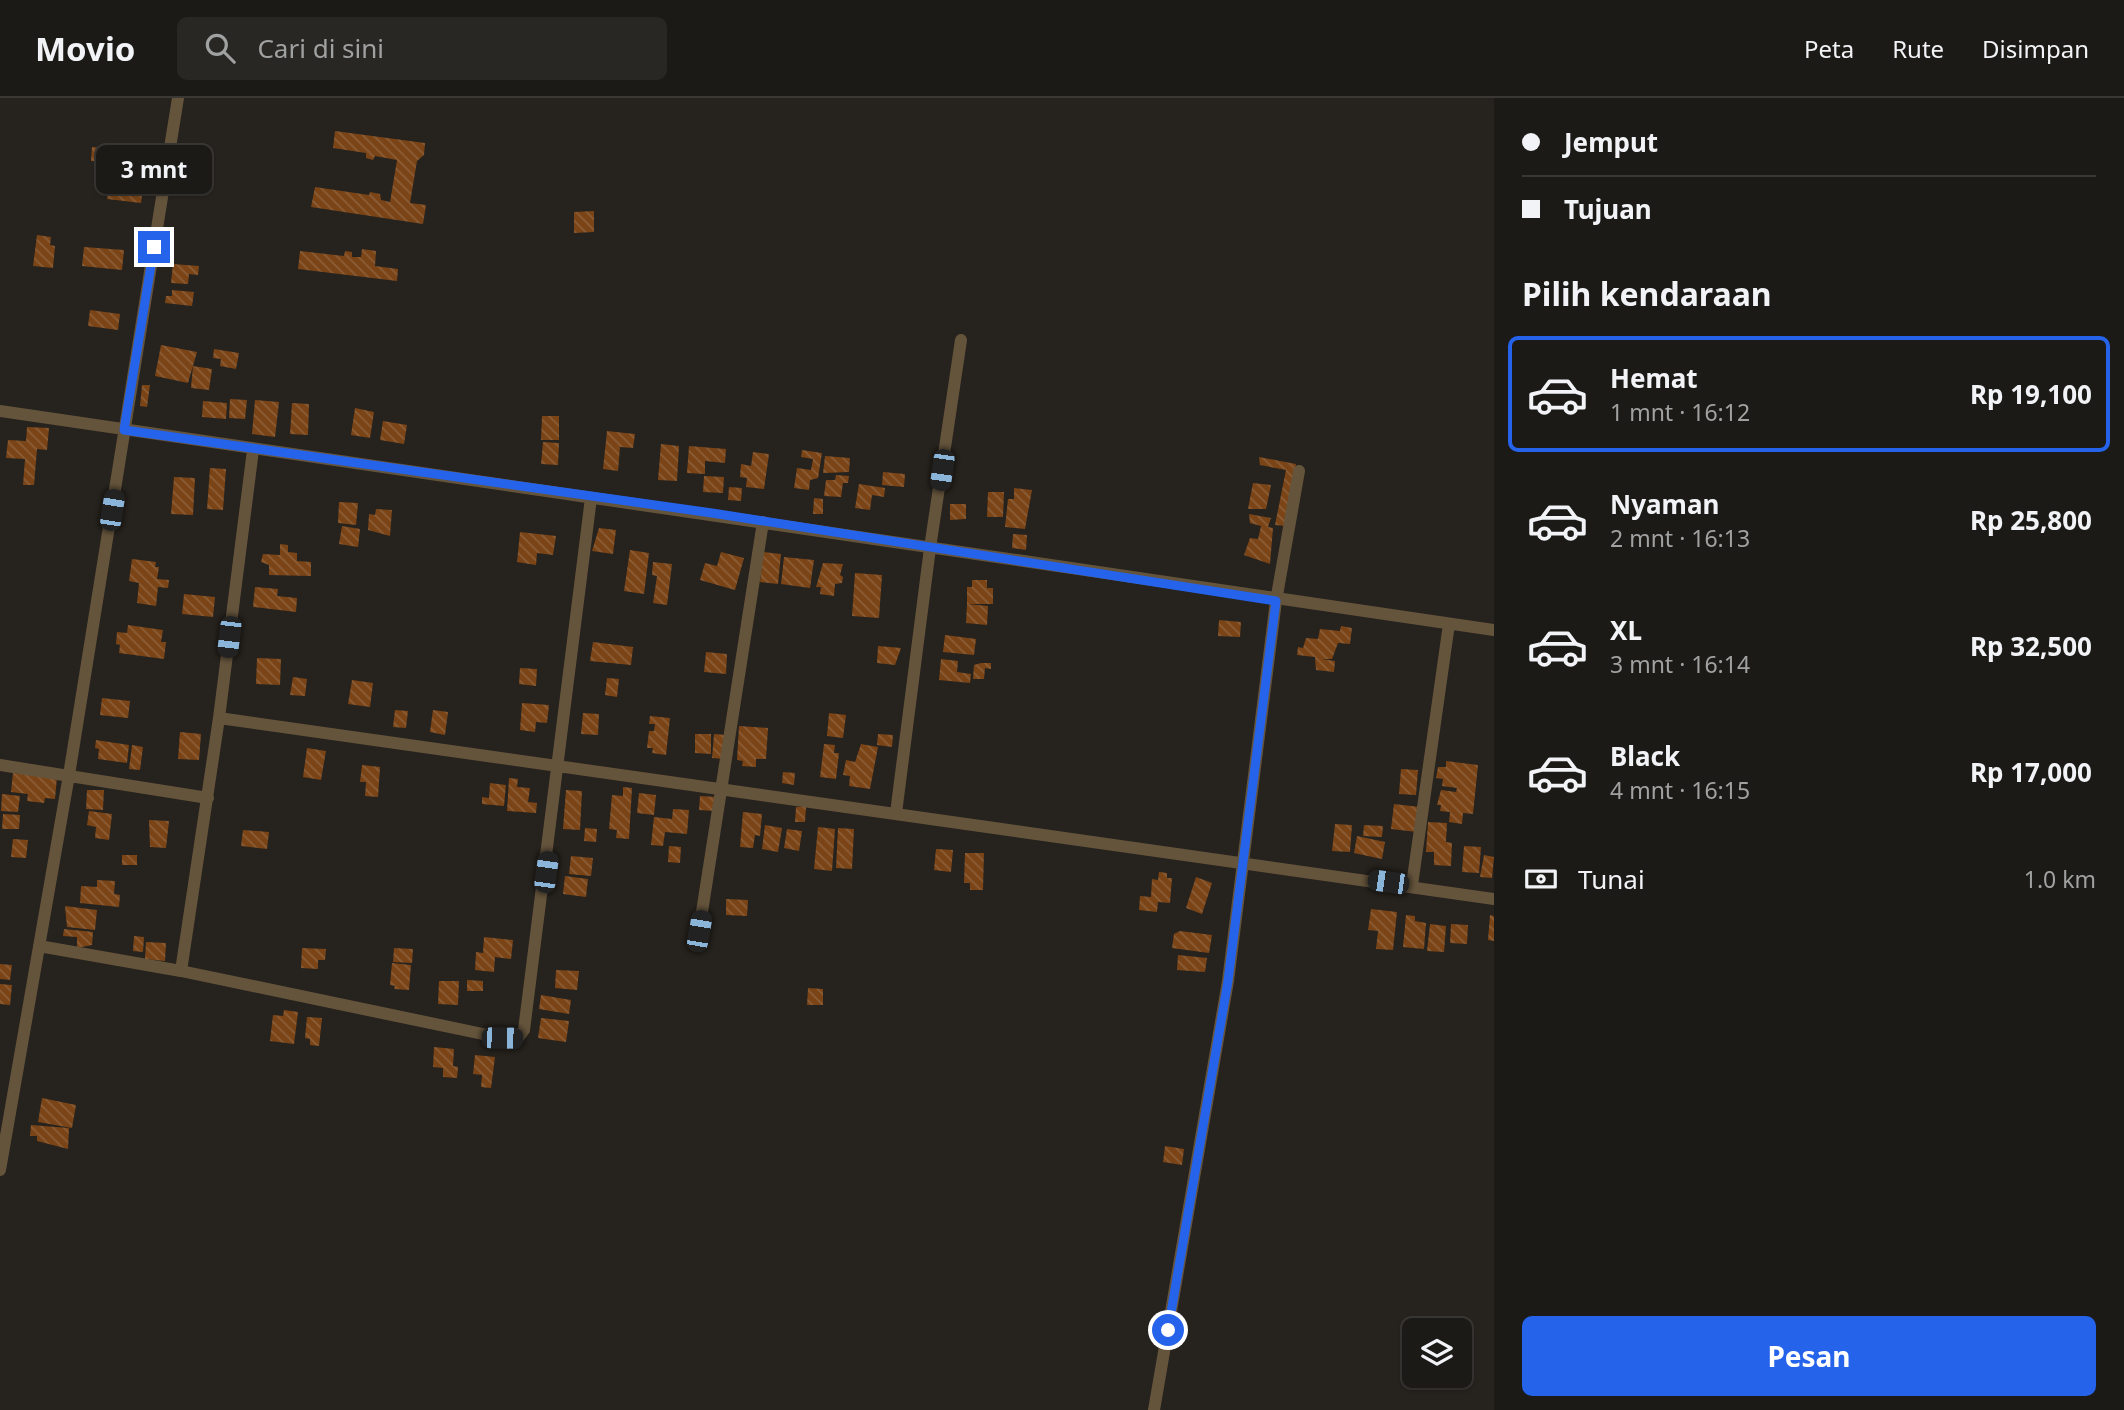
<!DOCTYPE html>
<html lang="id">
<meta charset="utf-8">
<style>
:root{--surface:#1c1a16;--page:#292723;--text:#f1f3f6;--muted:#a0a1a1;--line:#3a3835;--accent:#2563eb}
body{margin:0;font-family:"Noto Sans",sans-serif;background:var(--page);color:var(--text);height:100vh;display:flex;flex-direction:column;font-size:26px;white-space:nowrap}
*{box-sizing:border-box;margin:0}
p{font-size:23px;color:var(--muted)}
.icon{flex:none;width:38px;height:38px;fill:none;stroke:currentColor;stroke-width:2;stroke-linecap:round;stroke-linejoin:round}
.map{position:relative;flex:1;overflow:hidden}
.sheet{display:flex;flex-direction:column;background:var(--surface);width:630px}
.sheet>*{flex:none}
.hud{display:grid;align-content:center;height:154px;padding:0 28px;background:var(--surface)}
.buttons{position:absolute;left:1402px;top:1220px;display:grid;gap:14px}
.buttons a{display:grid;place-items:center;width:70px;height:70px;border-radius:10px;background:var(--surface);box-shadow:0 2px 5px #0004,0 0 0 2px var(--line);font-size:35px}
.end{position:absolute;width:32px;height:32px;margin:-16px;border:9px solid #2563eb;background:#fff;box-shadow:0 0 0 4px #fff}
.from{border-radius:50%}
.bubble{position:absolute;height:49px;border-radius:10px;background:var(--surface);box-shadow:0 2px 5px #0004,0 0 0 2px var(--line);font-size:23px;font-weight:700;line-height:49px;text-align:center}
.car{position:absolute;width:21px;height:42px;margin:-21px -10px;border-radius:9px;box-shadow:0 0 5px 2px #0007;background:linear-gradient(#222 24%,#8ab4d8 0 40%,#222 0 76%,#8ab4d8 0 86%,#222 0)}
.hud b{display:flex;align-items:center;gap:24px;height:66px;font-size:26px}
.hud b+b{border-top:2px solid var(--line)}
.hud i{width:18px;height:18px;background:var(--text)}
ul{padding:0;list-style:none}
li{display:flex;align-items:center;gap:21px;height:116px;margin:0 14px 10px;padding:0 14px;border:4px solid transparent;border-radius:10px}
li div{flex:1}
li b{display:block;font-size:26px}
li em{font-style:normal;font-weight:700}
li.on{border-color:var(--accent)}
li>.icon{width:63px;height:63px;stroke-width:1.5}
h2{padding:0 28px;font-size:32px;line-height:84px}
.pay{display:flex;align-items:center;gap:18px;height:77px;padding:0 28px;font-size:26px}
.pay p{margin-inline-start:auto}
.button{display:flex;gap:14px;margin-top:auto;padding:14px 28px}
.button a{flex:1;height:80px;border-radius:10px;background:var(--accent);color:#fff;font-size:28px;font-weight:700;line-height:80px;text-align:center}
header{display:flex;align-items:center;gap:42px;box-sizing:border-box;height:98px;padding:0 35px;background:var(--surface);border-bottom:2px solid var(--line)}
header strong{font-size:33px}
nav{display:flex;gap:38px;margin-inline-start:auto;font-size:24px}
.search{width:490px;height:63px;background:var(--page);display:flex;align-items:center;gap:18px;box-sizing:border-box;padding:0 24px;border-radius:10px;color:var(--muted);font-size:26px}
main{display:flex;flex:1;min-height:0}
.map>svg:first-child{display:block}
.building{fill:url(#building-back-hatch)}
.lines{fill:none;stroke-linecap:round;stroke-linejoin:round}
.minor{stroke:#65543c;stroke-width:12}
.route{stroke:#2563eb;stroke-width:9}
</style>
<header>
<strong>Movio</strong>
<div class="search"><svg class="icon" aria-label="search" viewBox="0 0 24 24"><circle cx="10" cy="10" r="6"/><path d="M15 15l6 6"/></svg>Cari di sini</div>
<nav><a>Peta</a><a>Rute</a><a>Disimpan</a></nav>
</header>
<main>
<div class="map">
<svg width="1494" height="1312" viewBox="0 0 1494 1312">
<defs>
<pattern id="building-back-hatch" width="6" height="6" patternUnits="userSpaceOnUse" patternTransform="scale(1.75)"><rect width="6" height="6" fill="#7a4416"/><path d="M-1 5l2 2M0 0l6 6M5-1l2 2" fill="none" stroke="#8c5e37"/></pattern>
</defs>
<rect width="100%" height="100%" fill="#26221d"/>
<path class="building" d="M335,33L425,45L424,57L417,63L410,105L426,107L423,126L311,109L315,89L369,97L370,94L380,96L381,102L390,104L397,62L375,58L373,62L366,60V55L333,50Z
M92,49L107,50L106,64L91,63Z
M138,69L154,71L152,91L143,90L141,105L107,101L109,87L135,90Z
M594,113V134L574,135V114Z
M37,137L51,139L50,147L55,148L53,170L33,168Z
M84,149L124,152L122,172L82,168Z
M362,151L376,153L375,168L398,171L397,183L298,171L300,153L344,158L345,153L352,154V159H361Z
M173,166L199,168L198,177L189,176L188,186L171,185Z
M172,192L194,194L192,208L165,205L166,198H172Z
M90,212L120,216L118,232L88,228Z
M161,247L197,254L188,285L155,278Z
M214,251L239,255L236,271L220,268L221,261L213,260Z
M193,268L212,271L209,292L191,290Z
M142,287H150L147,309L140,308Z
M230,301L247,302L245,321L229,320Z
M255,302L279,304L275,339L252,336Z
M203,303L227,305L226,321L202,319Z
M292,305L309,306L308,337L290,336Z
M355,310L374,314L370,340L351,337Z
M542,318H559V342H541Z
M383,323L407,327L404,346L380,342Z
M27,329L49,330L47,352L37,351L34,387H23L25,361L6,360L8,342L26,343Z
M607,333L635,336L633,350L620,349L618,373L603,371Z
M543,344L559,345L558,367L541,366Z
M661,346L679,348L677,383L658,382Z
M689,348L726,351L725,365L705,363V376L687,375Z
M802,352L822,355L818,380L810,382L809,392L794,390L797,370L811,372L813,361L801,359Z
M753,354L769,356L764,391L746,389L747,380L740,379L741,366L751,368Z
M825,358L850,360L849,374L823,375Z
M1259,359L1296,366L1286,428L1275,427L1286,372L1260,367Z
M210,370L226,371L223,412L207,411Z
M883,374L905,376L904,389L882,387Z
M836,377L849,378L848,385H843L841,399L824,398L826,382H835Z
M704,378L724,379L723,395L703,394Z
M174,379L195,380L193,417L171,416Z
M1253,385L1271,387L1266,411H1248Z
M859,386L885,390L884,399L872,397L870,412L855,410Z
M729,389L742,390L741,403L728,402Z
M1014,390L1032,392L1025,431L1005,429L1008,401H1014Z
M988,394H1004L1003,419H987Z
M814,400L823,401V416H813Z
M339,404L358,405L356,427L338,425Z
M950,406H966V421L950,422Z
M376,411L392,412L390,438L368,432L369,416L375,417Z
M1249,416L1271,420L1268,429L1273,430L1270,466L1244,457L1250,440L1258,441L1261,428L1250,425Z
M342,428L360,431L358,449L339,446Z
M599,430L616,432L613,456L592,453Z
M520,434L556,438L553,457L537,455L536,467L517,464Z
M1013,436L1027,437L1026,452L1012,450Z
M280,446L288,447V454L297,455V463L311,464V478L269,477V467L261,464L263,456L280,457Z
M630,452L649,455L644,496L624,493Z
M721,454L744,460L735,492L700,482L705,465L717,468Z
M763,454L781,456L778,486L760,484Z
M784,459L814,462L810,490L781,486Z
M132,461L156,464L155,469H159L157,481L169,482L168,490L158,489L156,508L137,505L139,485L129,483Z
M653,464L672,466L667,507L653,505L657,478L652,477Z
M823,465L843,466L840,477L843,479L842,485L835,486L834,498L820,496L821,489H816Z
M855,475L882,477L879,520L852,518Z
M972,482H987V490H993V506H967V489H972Z
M255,489L278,491L277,498L297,500L296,514L253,509Z
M184,496L215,499L213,519L182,516Z
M967,506L988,508L987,527L966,525Z
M1219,522L1241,524L1240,539L1218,538Z
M128,527L163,532L161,544H166L164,561L119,555L120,547L116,546L117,534L127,535Z
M1341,528L1352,530L1350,546L1338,545L1332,561H1322L1335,563L1334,574L1316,572L1315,559L1297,557L1298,549L1303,550L1306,540L1318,541L1320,531L1340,533Z
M945,537L976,541L974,557L943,554Z
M593,544L633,549L631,567L590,563Z
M878,548L901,550L895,567L877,565Z
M706,554L727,556L726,576L704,574Z
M257,560L281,561L280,587L256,586Z
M941,561L958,563L957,574L971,576L970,585L939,582Z
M981,565H991V571L985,570L984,581H973L974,567Z
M520,570L537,571L536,588L519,586Z
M293,579L307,581L305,598L290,597Z
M607,580L619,581L617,599L605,597Z
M352,582L373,585L370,609L348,606Z
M102,600L130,603L128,620L100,617Z
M522,605L549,607L547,625L536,624L535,634L520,632Z
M395,612L408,613L406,630L393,629Z
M433,612L448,614L445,637L430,634Z
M583,615L599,616L598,637L581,636Z
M829,615L846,617L843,640L827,638Z
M650,618L670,620L666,657L652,655L653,650H647L649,633H654L655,626H649Z
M739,628L768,630L766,661H756V669L742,668L743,663L737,662Z
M180,634L201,636L199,662L178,661Z
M695,636H711V656L695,655Z
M714,636L727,637L726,661L712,660Z
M878,636L893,637L892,649L877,647Z
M96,642L129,647L127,665L98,661L99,651L95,650Z
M824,646L835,647L834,655H839L836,681L820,679Z
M861,646L878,649L870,691L849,688L850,678L843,677L846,662L855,664Z
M132,647L143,649L140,672L129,671Z
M307,650L326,653L321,682L303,679Z
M1446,663L1478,667L1473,716L1463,715L1462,726L1449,724L1450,714L1440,713L1441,707H1437L1441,692L1456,694L1457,690L1442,688L1443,681L1436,680L1438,669H1446Z
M362,667L380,669L378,699L365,698L366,684H360Z
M1401,671L1418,672L1416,697L1399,696Z
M783,674L795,675L794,687L782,685Z
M13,675L57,679L55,701L45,700L44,705L27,703L28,696L11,694Z
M509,680L518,681L517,689L530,690L528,704L537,705L536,715L507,713Z
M490,685L506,687L504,708L482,706V699L489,700Z
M623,689L632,690L629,741L616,740L617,732L609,731L612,697L623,698Z
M87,692H104L103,712L86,711Z
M566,692L582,693L580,732L563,731Z
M639,695L656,697L654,717L637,715Z
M2,696L20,698L18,714L1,713Z
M700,698L717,699L715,713L699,712Z
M1394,706L1420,709L1417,734L1391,731Z
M796,709H806L805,724H795Z
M673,711L689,712L687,736L665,734L663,748L651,747L654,719L672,721Z
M89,713L112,716L109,742L95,740L96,729L87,727Z
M743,714L762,716L760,738L755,737L753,750L740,749Z
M3,716L20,717L19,731H2Z
M149,722L169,723L166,750L150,749Z
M1428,724L1447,725L1446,744L1452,745L1451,768L1434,767V754H1426Z
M1335,726L1352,727L1350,754L1332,753Z
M765,727L782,730L778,754L762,751Z
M1364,727L1383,728L1382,739L1363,738Z
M818,729L835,731L832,773L814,771Z
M585,730L597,731L596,744L584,743Z
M838,730L854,731L852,771L836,770Z
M787,731L802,733L799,753L784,750Z
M243,732L269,734L267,751L241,748Z
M1357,738L1385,744L1382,761L1354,755Z
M13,741L28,742L26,760L11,759Z
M669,748L681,749L680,765L668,764Z
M1464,748L1481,749L1479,775L1462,774Z
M936,751L953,752L951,774L934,772Z
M965,755H984L983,792H970V785H964Z
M122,757H137V767H122Z
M1484,757L1494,759L1492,780L1480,779Z
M571,758L593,760L591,778L569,776Z
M1159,774L1167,775V780H1172L1170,805L1158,804L1157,814L1139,812L1140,798L1151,799L1152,781L1158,782Z
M565,778L588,781L586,799L563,796Z
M1196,779L1212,785L1202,816L1186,810Z
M97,782L115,783L114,796L120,797L119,809L80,805L81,788L97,789Z
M726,801L748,802L747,818L726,817Z
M65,808L97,812L95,832L67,829Z
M1371,811L1397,814L1393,852L1376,851L1378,833L1368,832Z
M1406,817L1415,818V823L1426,825L1424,851L1403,849Z
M1490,817L1494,818V843L1488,842Z
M1430,826L1446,828L1444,854L1427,853Z
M1451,826L1468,827L1467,846L1450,845Z
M64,831L93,834L92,847L77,850V839L63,838Z
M1180,833L1212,837L1209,855L1172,850L1174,836Z
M134,838L144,839L143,854L133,853Z
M484,839L513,842L511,861L495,859L494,874L475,872L476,854L483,855Z
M146,844L166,845L165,863L145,861Z
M302,850L326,851L325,862H318V871L301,870Z
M394,850L413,851L412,865L393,864Z
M1178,857L1207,860L1205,874L1177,872Z
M392,865L411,867L409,892L394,891L395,888L390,887Z
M0,866L12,867L10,882L0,881Z
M556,872L579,873L577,892L555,890Z
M467,882L483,883V893H467Z
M439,883H459L458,907L438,906Z
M0,886L12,887L10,907L0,906Z
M808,890L823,891V907H807Z
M541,897L571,902L569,916L539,911Z
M284,912L298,914L294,946L270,943L273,917L283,918Z
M307,919L322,920L319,948L310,947V941L305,940Z
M541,920L569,923L566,944L538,940Z
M434,949L454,951L453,968L458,969L457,980L443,979V970L433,969Z
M475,957L495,959L491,990L481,989L482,977L473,976Z
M42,1000L76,1007L72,1030L38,1024Z
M31,1027L69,1030L68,1051L37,1043V1038H30Z
M1165,1048L1184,1051L1182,1067L1163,1064Z"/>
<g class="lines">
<path class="minor" d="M0,313L1494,532
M219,620L1494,801
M0,667L208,700
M896,715L930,450L961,242
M1412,787L1449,526
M699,833L763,424
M39,848L181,873L502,940H518L524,932L591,400
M181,873L219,620L253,352
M0,1072L69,677L178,0
M1154,1312L1228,883L1276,503L1299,373"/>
</g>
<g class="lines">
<path class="route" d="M154,149L124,332L712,415L1276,503L1228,883L1168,1232"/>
</g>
</svg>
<div class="buttons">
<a><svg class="icon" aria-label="layers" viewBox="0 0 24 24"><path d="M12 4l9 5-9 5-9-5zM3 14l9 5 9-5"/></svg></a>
</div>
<i class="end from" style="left:1168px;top:1232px"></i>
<i class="end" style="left:154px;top:149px"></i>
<div class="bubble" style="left:96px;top:47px;width:116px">3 mnt</div>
<i class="car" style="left:942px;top:372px;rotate:188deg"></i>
<i class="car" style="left:112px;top:412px;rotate:9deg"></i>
<i class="car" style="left:229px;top:539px;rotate:187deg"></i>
<i class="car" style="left:546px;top:774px;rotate:8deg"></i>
<i class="car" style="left:1388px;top:784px;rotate:278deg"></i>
<i class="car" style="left:699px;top:833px;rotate:10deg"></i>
<i class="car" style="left:502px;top:940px;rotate:91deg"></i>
</div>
<section class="sheet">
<div class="hud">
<b><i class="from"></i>Jemput</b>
<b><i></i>Tujuan</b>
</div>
<h2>Pilih kendaraan</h2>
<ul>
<li class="on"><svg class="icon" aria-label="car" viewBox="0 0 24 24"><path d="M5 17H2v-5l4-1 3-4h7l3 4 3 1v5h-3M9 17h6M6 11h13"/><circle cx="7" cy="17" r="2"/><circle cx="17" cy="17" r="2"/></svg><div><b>Hemat</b><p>1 mnt · 16:12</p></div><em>Rp 19,100</em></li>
<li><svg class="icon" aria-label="car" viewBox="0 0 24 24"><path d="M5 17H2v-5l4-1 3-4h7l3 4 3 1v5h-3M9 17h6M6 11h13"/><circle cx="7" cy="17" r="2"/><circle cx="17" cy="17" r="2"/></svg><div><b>Nyaman</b><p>2 mnt · 16:13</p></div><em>Rp 25,800</em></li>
<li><svg class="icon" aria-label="car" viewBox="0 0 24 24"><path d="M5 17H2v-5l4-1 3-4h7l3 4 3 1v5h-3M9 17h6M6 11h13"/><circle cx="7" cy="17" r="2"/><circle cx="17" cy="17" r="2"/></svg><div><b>XL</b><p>3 mnt · 16:14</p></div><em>Rp 32,500</em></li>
<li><svg class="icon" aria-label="car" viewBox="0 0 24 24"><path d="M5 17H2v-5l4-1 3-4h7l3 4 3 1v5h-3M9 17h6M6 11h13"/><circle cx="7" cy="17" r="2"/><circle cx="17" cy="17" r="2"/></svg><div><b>Black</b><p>4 mnt · 16:15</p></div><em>Rp 17,000</em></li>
</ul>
<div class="pay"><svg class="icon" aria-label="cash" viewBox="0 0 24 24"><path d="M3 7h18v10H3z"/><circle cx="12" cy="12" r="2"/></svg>Tunai<p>1.0 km</p></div>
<div class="button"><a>Pesan</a></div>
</section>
</main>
